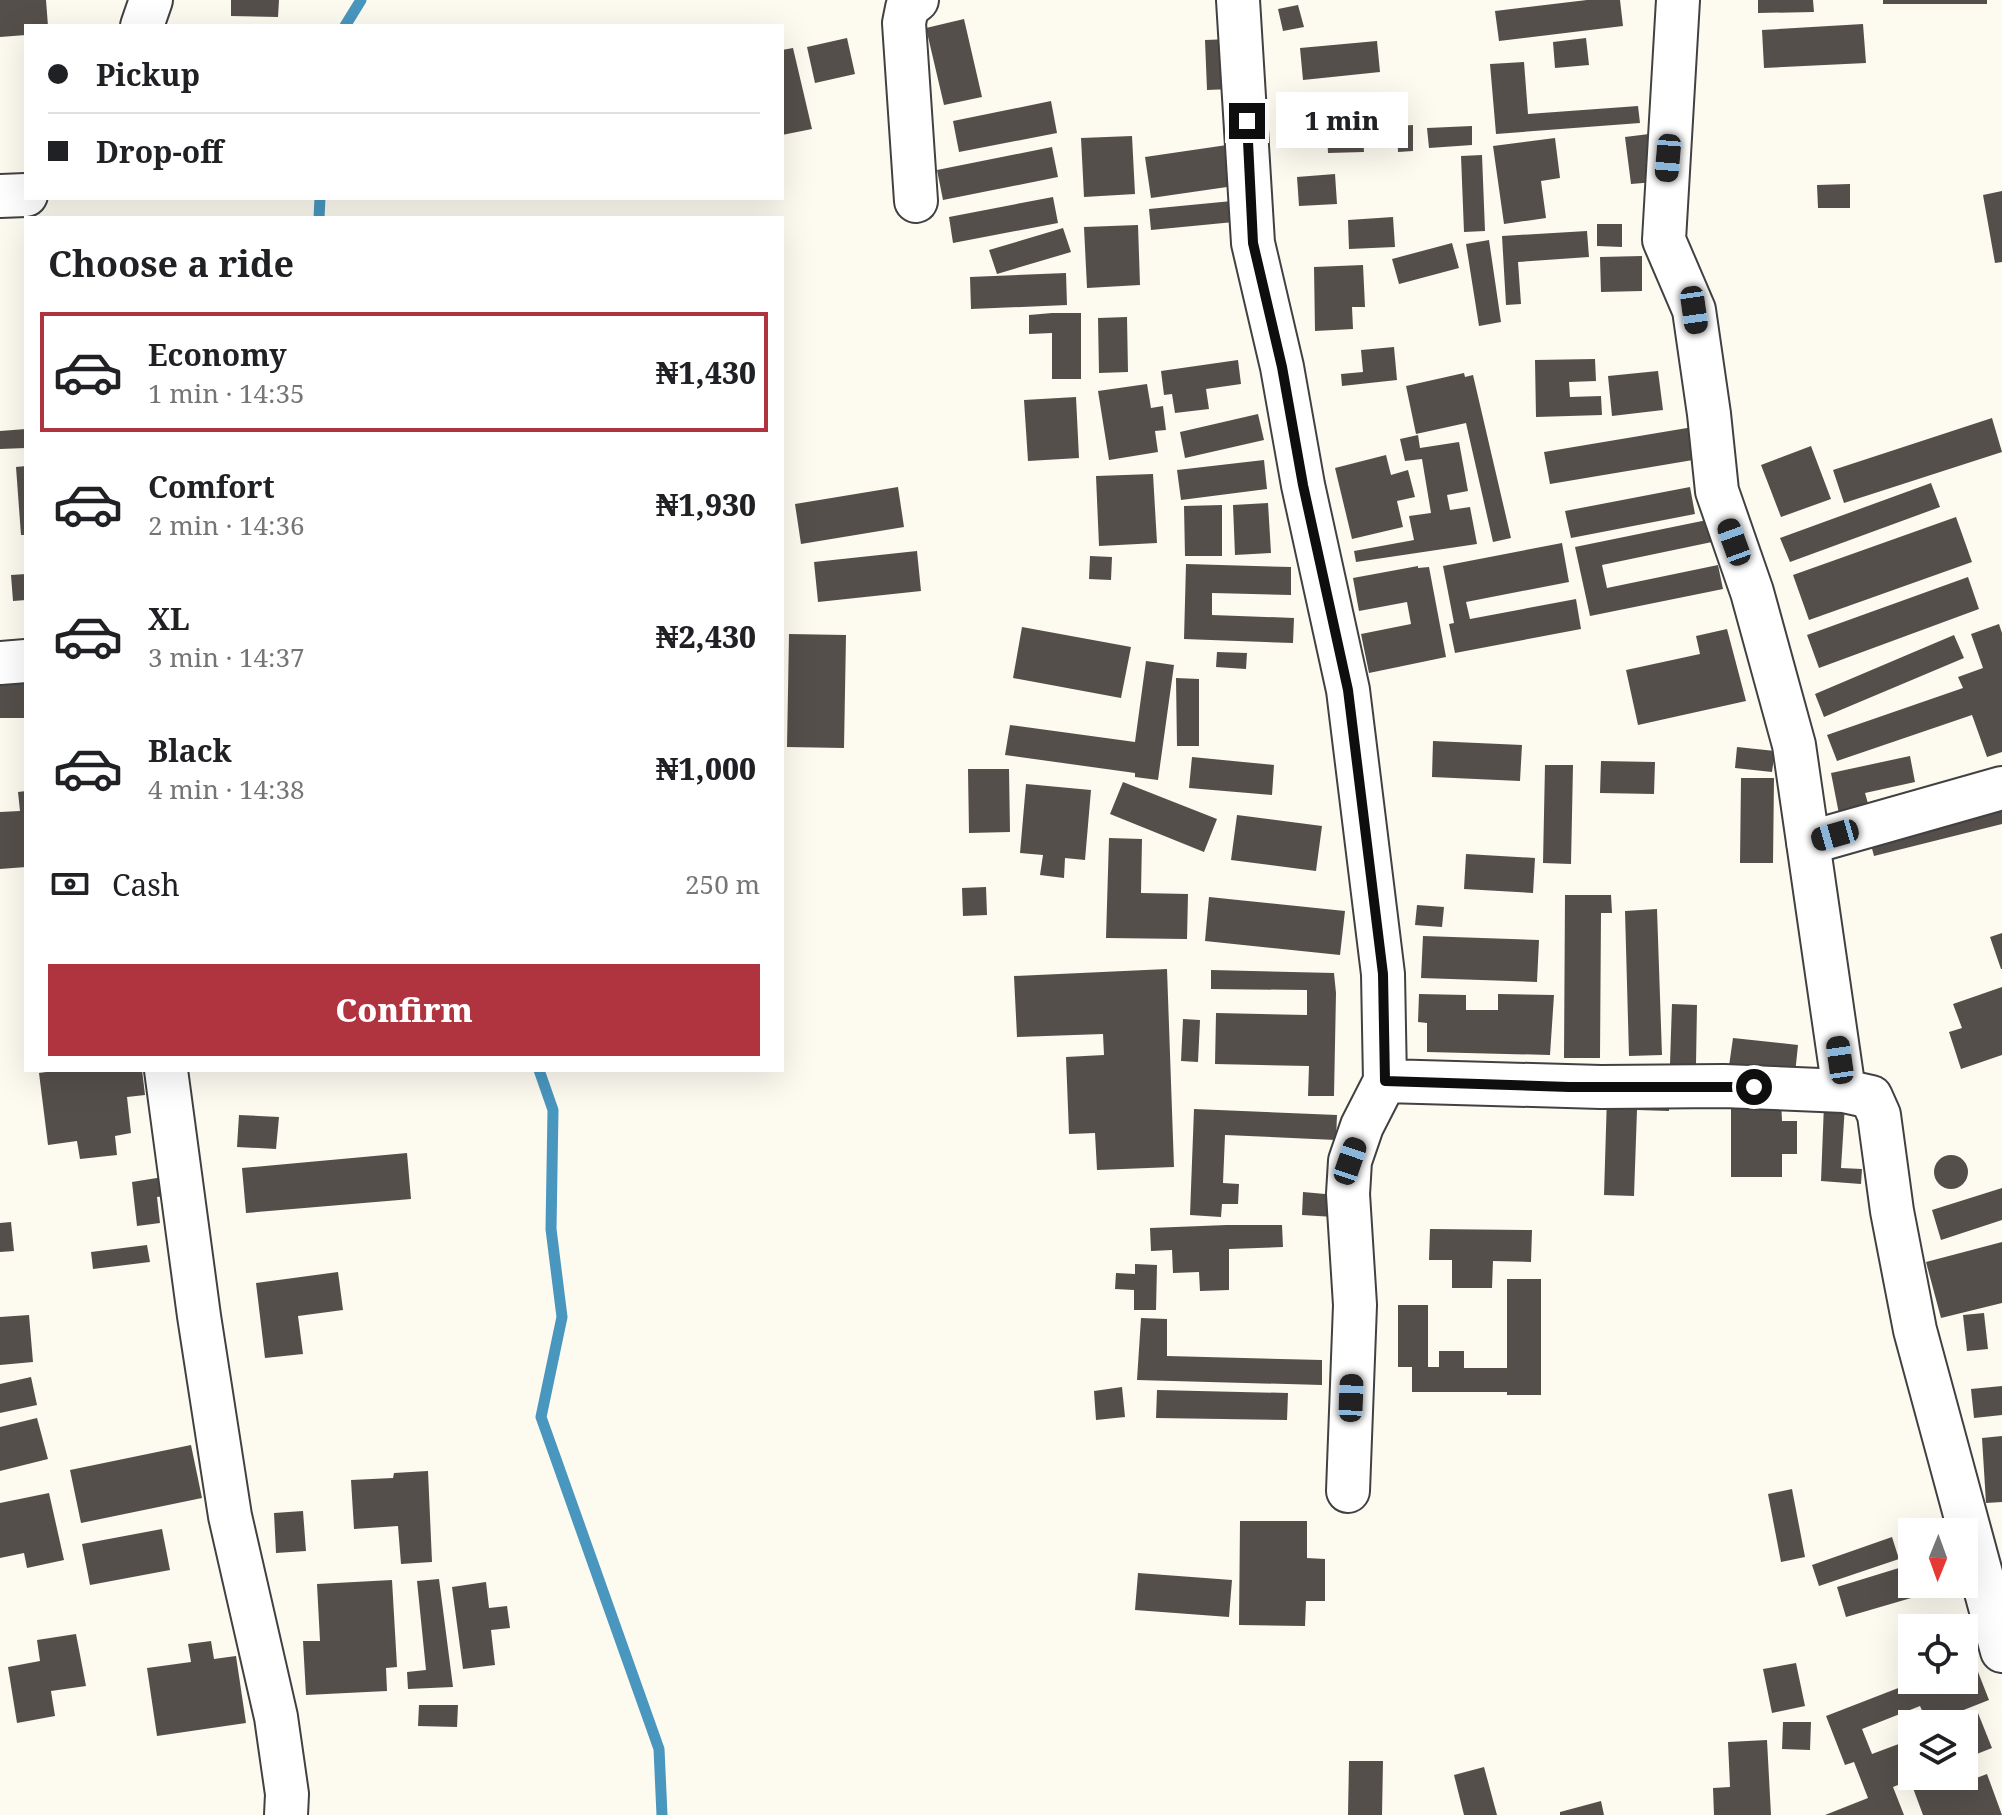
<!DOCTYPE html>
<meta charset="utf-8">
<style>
:root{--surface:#fff;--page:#f2f2f2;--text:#202124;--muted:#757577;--line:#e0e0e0;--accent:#af3440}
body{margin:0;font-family:"Noto Serif",serif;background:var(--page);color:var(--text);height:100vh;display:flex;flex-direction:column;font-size:30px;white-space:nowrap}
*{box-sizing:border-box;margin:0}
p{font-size:26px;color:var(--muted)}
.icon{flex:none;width:44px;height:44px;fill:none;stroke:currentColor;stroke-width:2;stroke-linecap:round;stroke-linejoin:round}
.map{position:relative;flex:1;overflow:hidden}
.panel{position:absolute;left:24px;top:216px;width:760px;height:856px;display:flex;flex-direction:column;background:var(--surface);border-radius:0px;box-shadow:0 8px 32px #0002}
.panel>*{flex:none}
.hud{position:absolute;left:24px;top:24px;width:760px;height:176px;border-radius:0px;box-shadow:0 8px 32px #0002;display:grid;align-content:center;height:176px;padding:0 24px;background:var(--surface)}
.needle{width:52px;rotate:181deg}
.fabs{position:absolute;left:1898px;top:1518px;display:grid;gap:16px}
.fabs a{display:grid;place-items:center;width:80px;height:80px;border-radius:0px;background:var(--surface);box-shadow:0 8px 32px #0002;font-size:40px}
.end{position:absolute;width:36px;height:36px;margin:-18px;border:10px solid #0e0e0e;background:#fff;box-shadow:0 0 0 4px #fff}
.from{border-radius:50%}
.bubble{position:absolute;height:56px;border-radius:0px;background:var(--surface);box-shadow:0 8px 32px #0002;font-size:26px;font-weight:800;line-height:56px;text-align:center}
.car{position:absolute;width:24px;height:48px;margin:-24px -12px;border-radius:10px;box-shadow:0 0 6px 2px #0007;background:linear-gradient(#222 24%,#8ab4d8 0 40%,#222 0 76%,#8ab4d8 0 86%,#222 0)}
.hud b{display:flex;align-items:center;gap:28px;height:76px;font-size:30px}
.hud b+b{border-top:2px solid var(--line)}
.hud i{width:20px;height:20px;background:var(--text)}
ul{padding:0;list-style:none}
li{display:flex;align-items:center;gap:24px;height:120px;margin:0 16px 12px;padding:0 8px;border:4px solid transparent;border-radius:0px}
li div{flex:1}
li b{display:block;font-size:30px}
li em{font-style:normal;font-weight:800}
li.active{border-color:var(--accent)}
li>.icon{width:72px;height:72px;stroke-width:1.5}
h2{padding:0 24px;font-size:36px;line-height:96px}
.pay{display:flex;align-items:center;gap:20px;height:88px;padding:0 24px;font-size:30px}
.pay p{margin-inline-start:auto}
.button{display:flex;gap:16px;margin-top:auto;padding:16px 24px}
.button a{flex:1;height:92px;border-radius:0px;background:var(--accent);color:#fff;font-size:32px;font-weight:800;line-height:92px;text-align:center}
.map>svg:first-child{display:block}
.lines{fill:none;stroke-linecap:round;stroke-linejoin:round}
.stream{stroke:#4996bf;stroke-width:11}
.building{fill:#554f4b}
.street-casing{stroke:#414141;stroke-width:46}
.street{stroke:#fff;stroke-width:42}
.route{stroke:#0e0e0e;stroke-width:10}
</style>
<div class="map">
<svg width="2002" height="1815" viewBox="0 0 2002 1815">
<rect width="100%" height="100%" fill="#fdfaf0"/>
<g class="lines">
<path class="stream" d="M345,26L361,0
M319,218L320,198
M539,1070L553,1110L551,1229L562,1317L541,1417L659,1749L662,1815"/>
</g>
<path class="building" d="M0,0H46L48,26H26V35L0,37Z
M231,0H279L278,17L231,16Z
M1587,0H1620L1623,26L1499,41L1495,11Z
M1758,0H1813L1814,12L1758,13Z
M1883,0H1987V4H1883Z
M1298,5L1304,27L1283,31L1278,9Z
M964,19L982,97L944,105L926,28Z
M1863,24L1866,63L1764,68L1762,30Z
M847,38L855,74L815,83L807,47Z
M1586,38L1589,65L1555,68L1553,42Z
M1230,39L1231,89L1207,90L1205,40Z
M1377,41L1380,72L1303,80L1300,48Z
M793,48L812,129L782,135V50Z
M1524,62L1528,114L1638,106L1640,123L1496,134L1490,64Z
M1051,101L1057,133L959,152L953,121Z
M1413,125V151L1398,152L1397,126Z
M1472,126V145L1429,148L1427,128Z
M1363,133L1364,152L1328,153L1327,134Z
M1649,134L1655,182L1631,184L1625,137Z
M1132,136L1135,194L1084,197L1081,138Z
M1555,138L1560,178L1541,181L1546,218L1504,224L1493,146Z
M1227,145L1234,186L1151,198L1145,157Z
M1052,147L1058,177L943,200L937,170Z
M1482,155L1485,231L1464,232L1461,156Z
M1335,174L1337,204L1299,206L1297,177Z
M1850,184V208H1818L1817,185Z
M2002,191V262L1995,263L1983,195Z
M1053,197L1058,223L953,243L949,217Z
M1232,201L1234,222L1151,230L1149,209Z
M1393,217L1395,247L1349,249L1348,220Z
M1597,224H1622V247L1597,246Z
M1138,225L1140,285L1087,288L1084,227Z
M1063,228L1071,252L997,274L989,250Z
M1587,231L1589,257L1518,262L1521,304L1506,305L1502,236Z
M1489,240L1501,322L1479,326L1466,244Z
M1452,243L1459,268L1399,284L1392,259Z
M1642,256V291L1601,292L1600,257Z
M1363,265L1365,307H1352L1353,329L1315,331L1314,267Z
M1066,273L1067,305L971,309L970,277Z
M1052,313H1081V379H1052V333L1029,334V315Z
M1127,317L1128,372L1099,373L1098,318Z
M1394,347L1397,380L1342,386L1341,374L1363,372L1361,350Z
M1595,359L1596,381L1569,382L1570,397L1601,396L1602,415L1536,417L1535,360Z
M1238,360L1241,384L1206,389L1209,409L1175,413L1172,394L1164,395L1161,371Z
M1658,371L1663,410L1612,416L1608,376Z
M1464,373L1465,377L1473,375L1511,538L1493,542L1466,423L1416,434L1406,386Z
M1147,384L1151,408L1163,406L1166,430L1155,431L1158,452L1109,460L1098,391Z
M1076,397L1079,458L1028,461L1024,400Z
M1258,414L1264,440L1185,458L1180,432Z
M1992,418L2002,452L1844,503L1833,470Z
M1693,427L1699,459L1550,484L1544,452Z
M26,429V448L0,449V431Z
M1418,435L1420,448L1459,442L1468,491L1447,495L1450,510L1470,507L1477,544L1356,562L1354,551L1414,540L1409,516L1431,513L1422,459L1405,461L1400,439Z
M1811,446L1831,499L1781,517L1761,465Z
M1386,455L1391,475L1408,470L1415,497L1397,501L1403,527L1352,539L1335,468Z
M1264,460L1267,489L1181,500L1177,470Z
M26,466V535H21L16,467Z
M1153,474L1157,543L1099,546L1096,476Z
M1931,483L1940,507L1790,562L1780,538Z
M898,487L904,527L801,544L795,504Z
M1690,487L1695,514L1571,538L1565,511Z
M1268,503L1271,553L1235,555L1233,505Z
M1222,505V556H1185L1184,506Z
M1956,517L1972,562L1809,620L1793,575Z
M1707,520L1712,542L1602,565L1607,588L1718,565L1723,589L1590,616L1575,547Z
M1562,543L1569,582L1466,602L1470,619L1576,599L1581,629L1455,653L1449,624L1454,623L1443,566Z
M917,551L921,591L818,602L814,562Z
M1090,556L1112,557L1111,580L1089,579Z
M1186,564L1291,567V595L1212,593V615L1294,618L1293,643L1184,639Z
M1418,566V568L1429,567L1446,657L1369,673L1361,634L1411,624L1407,602L1359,611L1353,578Z
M26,574V600L13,601L11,575Z
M1968,577L1979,609L1819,668L1807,635Z
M1999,624L2002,633V752L1987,757L1972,715L1837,761L1827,735L1963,688L1958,677L1983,668L1971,634Z
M1022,627L1131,647L1121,698L1013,678Z
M1727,629L1746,701L1638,725L1626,670L1700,654L1696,636Z
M789,634L846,635L844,748L787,747Z
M1954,635L1964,658L1824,717L1815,694Z
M1217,652L1247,653L1246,669L1216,667Z
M1146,661L1174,665L1158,780L1135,777V773L1005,755L1010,725L1135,742Z
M1176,678L1199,679V746H1177Z
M0,681H26V718H0Z
M1433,741L1522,745L1520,781L1432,777Z
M1737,747L1775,751L1772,772L1735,768Z
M1910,756L1915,782L1865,793L1869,807L1839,814L1831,773Z
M1192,757L1274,765L1272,795L1189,788Z
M1601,761L1655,762L1654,794L1600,793Z
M1545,765H1573L1571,864L1543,863Z
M968,769H1009L1010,832L969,833Z
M1741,778H1774L1773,863H1740Z
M1123,782L1217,819L1204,852L1110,814Z
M1026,784L1091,790L1085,860L1065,858L1064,878L1040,875L1043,855L1020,853Z
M26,791V867L0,869V812L20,811L18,792Z
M2002,796V824L1874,856L1867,830Z
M1237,815L1322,826L1316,871L1231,860Z
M1109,838L1142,839L1141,893L1188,894L1187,939L1106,938Z
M1466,854L1535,858L1533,893L1464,889Z
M986,887L987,915L963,916L962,888Z
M1565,895H1611L1612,913H1601L1600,1058H1564Z
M1209,897L1345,911L1340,955L1205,941Z
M1417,905L1444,907L1442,927L1415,925Z
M1657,909L1662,1055L1629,1056L1625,911Z
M2002,933V969H2001L1990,937Z
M1423,936L1539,940L1537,982L1421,978Z
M1167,969L1174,1167L1097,1170L1095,1133L1069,1134L1066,1057L1104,1055L1103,1034L1017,1037L1014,976Z
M1211,970L1334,973L1336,993L1334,1096H1308L1309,1066L1215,1064L1216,1013L1307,1015V990L1211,989Z
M2002,987V1055L1961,1069L1949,1032L1962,1028L1953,1004Z
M1419,994L1466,995V1010H1498V994L1554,995L1550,1055L1427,1052V1023L1418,1022Z
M1672,1004L1697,1005L1696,1065L1670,1064Z
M1183,1019L1200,1020L1198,1062L1181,1061Z
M1733,1038L1798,1045L1795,1074L1729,1066Z
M61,1070H142L145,1095L127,1097L131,1133L115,1136L117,1155L80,1159L77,1141L48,1145L39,1073Z
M1607,1096L1669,1098V1111L1637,1110L1634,1196L1604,1195Z
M1731,1099H1781L1782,1121H1797V1154H1782V1177H1731Z
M1824,1104L1845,1105L1841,1168L1862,1169L1861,1184L1821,1181Z
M1194,1109L1337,1115L1336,1140L1225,1135L1223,1183L1239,1184L1238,1204H1222L1221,1217L1190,1215Z
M239,1115L279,1117L276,1149L237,1147Z
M407,1153L411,1199L246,1213L242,1168Z
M1934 1172a17 17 0 1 1 34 0a17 17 0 1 1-34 0Z
M163,1177L165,1196L157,1197L160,1223L137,1226L132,1182Z
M2002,1188V1220L1941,1240L1932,1210Z
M1303,1192L1336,1195L1334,1217L1302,1215Z
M11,1222L14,1251L0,1252V1223Z
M1227,1225H1282L1283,1247L1229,1249V1290L1200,1291L1199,1272L1173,1273L1172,1250L1151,1251L1150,1228Z
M1430,1229L1532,1230L1531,1262L1493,1261L1492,1288H1452V1260H1429Z
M2002,1242V1303L1941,1318L1926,1262Z
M147,1245L150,1262L93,1269L91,1252Z
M1135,1264L1157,1265L1156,1310H1134V1290L1115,1289L1116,1273L1135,1274Z
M338,1272L343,1310L298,1316L303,1354L265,1358L256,1283Z
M1507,1279H1541V1395H1507V1392H1412V1367H1398V1305H1428V1367H1439V1351H1464V1368H1507Z
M1984,1313L1988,1349L1967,1351L1963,1315Z
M29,1315L33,1362L0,1365V1317Z
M1141,1318L1167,1319V1356L1322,1360V1385L1137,1380Z
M31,1377L37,1405L0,1413V1384Z
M2002,1386V1415L1974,1418L1971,1389Z
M1122,1387L1125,1417L1096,1420L1094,1391Z
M1157,1390L1288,1393L1287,1420L1156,1418Z
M37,1418L48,1459L0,1471V1427Z
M2002,1436V1502L1986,1503L1982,1438Z
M191,1445L202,1498L81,1523L70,1470Z
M428,1471L432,1562L401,1564L398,1526L354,1529L351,1480L393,1478L394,1473Z
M1792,1489L1805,1557L1781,1562L1768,1494Z
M49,1493L64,1560L27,1568L24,1553L0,1558V1503Z
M303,1511L306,1551L276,1553L274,1513Z
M1240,1521H1307V1558L1325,1559V1601H1306L1305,1626L1239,1625Z
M162,1529L170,1570L90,1585L82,1544Z
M1892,1537L1899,1559L1819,1586L1812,1565Z
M1912,1564V1584H1940L1942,1589L1846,1617L1837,1587Z
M1138,1573L1232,1580L1229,1617L1135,1610Z
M439,1579L453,1687L408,1689L407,1672L426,1670L417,1581Z
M392,1580L397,1667L386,1668L387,1691L306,1695L303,1641H320L317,1584Z
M486,1582L489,1608L507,1606L510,1628L491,1630L495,1665L463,1669L452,1587Z
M76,1634L86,1686L51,1691L55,1716L17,1723L8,1667L40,1661L37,1640Z
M211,1641L214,1659L236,1656L246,1723L157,1736L147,1668L191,1662L188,1644Z
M1973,1659L1989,1700L1928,1724L1920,1706L1862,1729L1872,1754L1912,1739V1776H1921L1914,1780L1925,1776H1964V1762L1971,1780L1987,1774L2002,1815H1923L1910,1780L1893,1787L1904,1815H1825L1868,1798L1854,1762L1845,1765L1826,1716L1919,1680H1964V1663Z
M1796,1663L1805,1706L1772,1713L1763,1669Z
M419,1705H458L457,1727L418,1726Z
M1978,1713L1992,1748L1964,1759V1724H1950Z
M1783,1722H1811L1810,1750L1782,1749Z
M1767,1740L1771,1815H1714L1713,1788L1730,1787L1728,1742Z
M1349,1761H1383L1382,1815H1348Z
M1484,1767L1497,1815H1464L1454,1775Z
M1601,1801L1604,1815H1560V1812Z"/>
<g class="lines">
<defs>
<path id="street" d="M1238,0L1253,243L1282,367L1303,485L1348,690L1383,974L1385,1081L1601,1087L1724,1086L1844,1091L1871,1097L1879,1115L1892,1211L1915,1330L2002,1651
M1678,0L1664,240L1694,310L1709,414L1717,491L1752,592L1794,745L1844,1091
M142,26L151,0
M0,196L26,195
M916,201L904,23L907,8L917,0
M0,663L26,661
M1808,843L2002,788
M166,1070L199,1316L230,1516L276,1717L287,1794L286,1815
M1348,1491L1355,1305L1348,1194L1350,1161L1362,1126L1385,1081"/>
</defs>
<use href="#street" class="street-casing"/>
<use href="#street" class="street"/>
</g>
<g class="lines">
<path class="route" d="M1247,121L1253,243L1282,367L1303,485L1348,690L1383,974L1385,1081L1569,1087H1754"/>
</g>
</svg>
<div class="fabs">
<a><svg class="needle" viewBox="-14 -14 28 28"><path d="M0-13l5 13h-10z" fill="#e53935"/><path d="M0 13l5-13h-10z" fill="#757577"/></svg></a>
<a><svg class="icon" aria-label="locate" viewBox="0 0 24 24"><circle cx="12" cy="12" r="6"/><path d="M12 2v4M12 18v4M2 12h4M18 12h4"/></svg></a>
<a><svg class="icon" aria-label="layers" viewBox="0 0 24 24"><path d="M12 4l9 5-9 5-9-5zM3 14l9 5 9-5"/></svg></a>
</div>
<i class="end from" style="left:1754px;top:1087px"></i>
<i class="end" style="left:1247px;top:121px"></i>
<div class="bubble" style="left:1276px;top:92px;width:132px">1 min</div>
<i class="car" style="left:1668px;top:158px;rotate:185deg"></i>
<i class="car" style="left:1694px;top:310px;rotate:172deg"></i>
<i class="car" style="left:1734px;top:542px;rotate:340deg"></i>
<i class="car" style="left:1835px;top:835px;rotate:254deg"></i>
<i class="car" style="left:1840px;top:1060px;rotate:352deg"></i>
<i class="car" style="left:1350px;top:1161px;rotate:19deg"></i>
<i class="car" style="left:1351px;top:1398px;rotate:2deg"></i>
<div class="hud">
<b><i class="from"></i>Pickup</b>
<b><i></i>Drop-off</b>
</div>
<section class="panel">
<h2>Choose a ride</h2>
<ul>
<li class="active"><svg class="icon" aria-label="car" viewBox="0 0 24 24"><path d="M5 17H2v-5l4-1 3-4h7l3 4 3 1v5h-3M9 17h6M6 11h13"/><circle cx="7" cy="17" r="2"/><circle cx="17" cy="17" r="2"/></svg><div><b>Economy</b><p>1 min · 14:35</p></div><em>₦1,430</em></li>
<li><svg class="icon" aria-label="car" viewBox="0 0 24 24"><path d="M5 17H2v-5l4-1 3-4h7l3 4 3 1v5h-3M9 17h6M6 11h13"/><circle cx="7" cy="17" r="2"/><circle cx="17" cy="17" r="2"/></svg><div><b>Comfort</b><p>2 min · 14:36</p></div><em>₦1,930</em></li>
<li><svg class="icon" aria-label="car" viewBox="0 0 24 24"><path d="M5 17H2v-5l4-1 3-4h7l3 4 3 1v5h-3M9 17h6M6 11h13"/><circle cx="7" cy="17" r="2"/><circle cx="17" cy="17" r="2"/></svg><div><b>XL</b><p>3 min · 14:37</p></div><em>₦2,430</em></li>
<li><svg class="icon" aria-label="car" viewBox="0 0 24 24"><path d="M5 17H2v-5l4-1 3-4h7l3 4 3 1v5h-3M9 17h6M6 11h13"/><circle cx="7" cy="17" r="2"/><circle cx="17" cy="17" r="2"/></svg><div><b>Black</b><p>4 min · 14:38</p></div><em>₦1,000</em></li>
</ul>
<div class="pay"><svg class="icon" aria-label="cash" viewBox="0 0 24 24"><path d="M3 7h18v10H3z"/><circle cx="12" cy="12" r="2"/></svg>Cash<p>250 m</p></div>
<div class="button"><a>Confirm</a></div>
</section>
</div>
